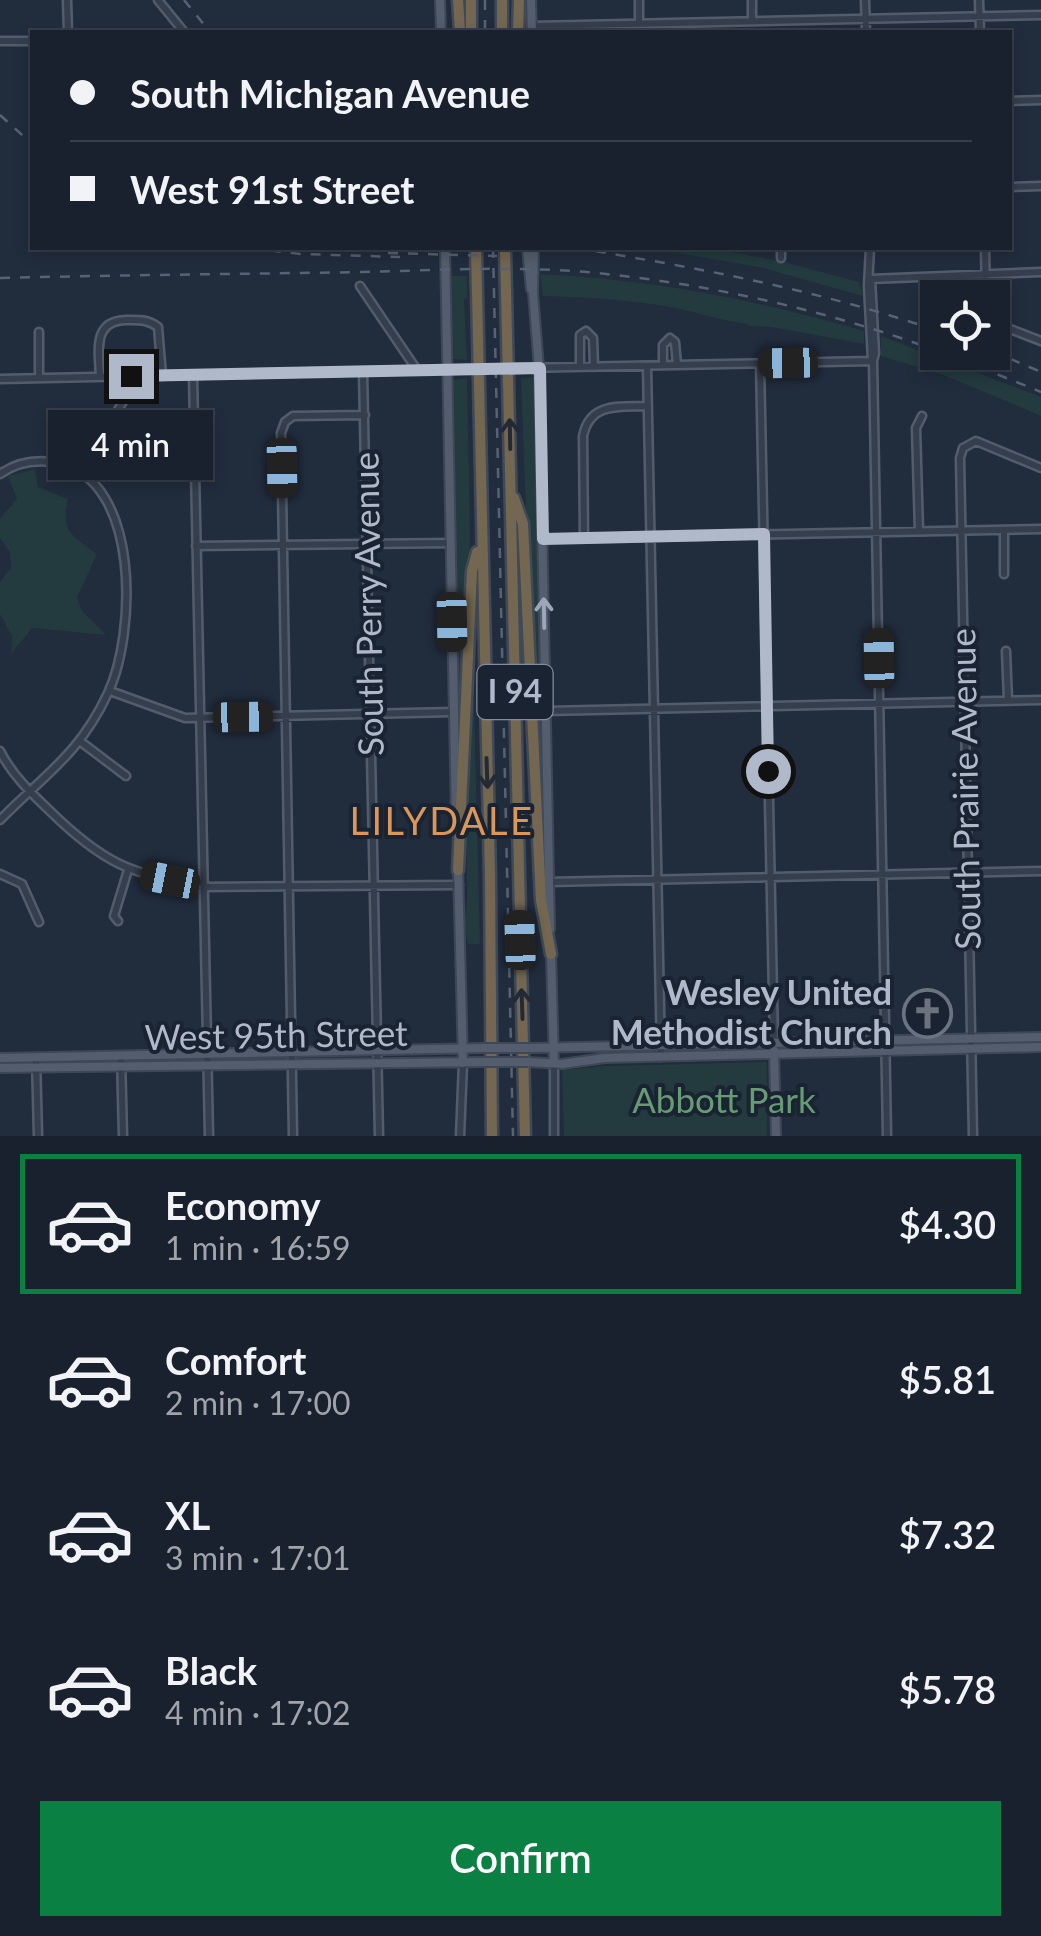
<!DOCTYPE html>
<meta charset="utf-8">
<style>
:root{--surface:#19212e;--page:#222936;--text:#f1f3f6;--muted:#9fa3aa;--line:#373e4a;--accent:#0b8043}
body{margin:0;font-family:Lato,sans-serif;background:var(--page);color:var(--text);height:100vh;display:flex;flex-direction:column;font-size:38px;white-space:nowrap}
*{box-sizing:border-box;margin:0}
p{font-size:32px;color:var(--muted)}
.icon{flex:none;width:55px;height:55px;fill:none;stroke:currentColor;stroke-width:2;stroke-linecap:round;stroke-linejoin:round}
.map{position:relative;height:1136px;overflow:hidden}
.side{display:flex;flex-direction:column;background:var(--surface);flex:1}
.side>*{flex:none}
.guide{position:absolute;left:30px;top:30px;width:982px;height:220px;border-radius:0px;box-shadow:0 5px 15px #0003,0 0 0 2px var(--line);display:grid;align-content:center;height:220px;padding:0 40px;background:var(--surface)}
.buttons{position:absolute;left:920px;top:280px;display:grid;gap:20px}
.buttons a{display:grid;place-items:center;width:90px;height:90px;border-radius:0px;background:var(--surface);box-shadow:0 5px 15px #0003,0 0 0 2px var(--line);font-size:50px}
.end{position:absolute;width:45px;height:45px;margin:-22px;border:12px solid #b0b9c9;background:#111;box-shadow:0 0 0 5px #111}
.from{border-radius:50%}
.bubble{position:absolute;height:70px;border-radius:0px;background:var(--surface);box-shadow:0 5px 15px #0003,0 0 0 2px var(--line);font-size:32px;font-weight:600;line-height:70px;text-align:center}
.car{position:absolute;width:30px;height:60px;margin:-30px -15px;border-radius:12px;box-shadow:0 0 8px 2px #0007;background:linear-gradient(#222 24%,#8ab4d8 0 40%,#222 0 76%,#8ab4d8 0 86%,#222 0)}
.guide b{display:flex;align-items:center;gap:35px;height:95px;font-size:38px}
.guide b+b{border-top:2px solid var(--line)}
.guide i{width:25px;height:25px;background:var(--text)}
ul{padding:18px 0 0;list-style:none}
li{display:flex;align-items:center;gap:30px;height:140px;margin:0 20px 15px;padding:0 20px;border:5px solid transparent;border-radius:0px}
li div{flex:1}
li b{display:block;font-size:38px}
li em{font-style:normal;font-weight:600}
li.selected{border-color:var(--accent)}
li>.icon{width:90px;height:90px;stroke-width:1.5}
.primary-button{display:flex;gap:20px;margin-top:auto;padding:20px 40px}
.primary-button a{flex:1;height:115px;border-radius:0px;background:var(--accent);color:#fff;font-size:40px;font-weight:600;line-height:115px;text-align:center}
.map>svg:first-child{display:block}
.green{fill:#233a3e}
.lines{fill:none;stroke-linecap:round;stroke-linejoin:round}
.minor-casing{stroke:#535c6b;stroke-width:11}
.major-casing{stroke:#3e4756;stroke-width:12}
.highway-casing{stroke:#404958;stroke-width:15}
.minor{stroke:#353e4d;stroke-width:6}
.major{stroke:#535d6d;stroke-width:8}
.highway{stroke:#746751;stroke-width:10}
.rail{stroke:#576274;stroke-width:2.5;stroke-dasharray:10 10;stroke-linecap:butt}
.minor-bridge-casing{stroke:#535c6b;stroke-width:11;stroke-linecap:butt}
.major-bridge-casing{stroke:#3e4756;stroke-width:12;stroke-linecap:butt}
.minor-bridge{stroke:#353e4d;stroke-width:6}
.major-bridge{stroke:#535d6d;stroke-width:8}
.oneway{stroke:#232a35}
.oneway2{stroke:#9da7b7}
.route{stroke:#b0b9c9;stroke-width:12}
.labels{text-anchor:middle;stroke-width:8;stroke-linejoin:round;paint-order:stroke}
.shield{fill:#1a2332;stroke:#838c9c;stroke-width:2.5}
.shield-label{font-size:32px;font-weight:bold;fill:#b0b9c9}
.street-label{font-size:35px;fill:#b0b9c9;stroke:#1a2332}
.poi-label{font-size:35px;font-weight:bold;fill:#b0b9c9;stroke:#1a2332;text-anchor:end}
.park-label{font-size:35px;fill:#669b74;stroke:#1a2332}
.neighbourhood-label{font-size:38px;letter-spacing:2.5px;fill:#dc9658;stroke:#1a2332}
</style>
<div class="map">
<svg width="1041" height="1136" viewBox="0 0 1041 1136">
<rect width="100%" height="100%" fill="#212c3d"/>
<path class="green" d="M648,248H708L780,261L859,282L863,296L759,267Z
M540,274C651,279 758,300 864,331V344L772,327L749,326L748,324C721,321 697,312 670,307C629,300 585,297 543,296Z
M451,276H467V298L464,299L467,360L452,359Z
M881,336L1041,397V416L941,374L881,356Z
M535,377L542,703L538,693V718L541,724L544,861L532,677L521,378Z
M467,378L470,535L460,775L453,380Z
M35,469L38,487L68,499C60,532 73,536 97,554L77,597L82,611L106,635L32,628L11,654L12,636L0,614V582L11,568L10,552L0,538V518L17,499L8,476Z
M472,665H473L480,944H468L464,927L467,900L466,816Z
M767,1062V1136H564L562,1070L604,1066Z"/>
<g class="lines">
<defs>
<path id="minor" d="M67,0L68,32
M158,0L184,32
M639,0V24
M752,0V21
M865,0L866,32
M979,0L980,32
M532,26L1041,15
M0,41H32
M1010,101L1041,100
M1010,187L1041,186
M781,248V258
M870,248L868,286L872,360
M985,248L986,298
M871,279L875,353L873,361L887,1136
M871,279L1041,272
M360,286L417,370
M992,322L1041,341
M39,332V378
M760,364L774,1043
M663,365V345L670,338L675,342L677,365
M647,366L661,1057
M580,367V335L586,331L593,338L594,367
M521,368L873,361
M363,372L379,1136
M193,375L209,1136
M100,377C99,351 92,321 126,320C139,320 147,319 158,327L162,376
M0,379L467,369
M82,471L131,388V377
M0,474C17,462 38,459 58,463C141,480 136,634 108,693C79,755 45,774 0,820
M1004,530V574
M919,531L916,428L922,416
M584,538L583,436C590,402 619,407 648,406
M543,539L1041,529
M196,546L451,543
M1006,651L1008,700
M110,691L185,718L453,712
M546,711L1041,700
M81,742L126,776
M0,751C12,775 32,794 51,812C100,860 134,879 204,883
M0,874L22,884L39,922
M549,882L1041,871
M204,887L459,885
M118,921L114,916L128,870
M121,1056L123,1136
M36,1058L38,1136
M554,1063V1136
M293,1136L281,433L285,422L293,416L365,415
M460,1136L463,1063
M973,1136L960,458L963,448L976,441L1041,468"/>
<path id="major" d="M440,0L441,32
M531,0L532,32
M445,248L456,818
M527,248L531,289
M534,248L533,293L539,368L550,929
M458,867L463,1063
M551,953L554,1063
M531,1048L1041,1037
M774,1051L776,1136
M0,1058L484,1048
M528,1062L562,1064L605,1058L1041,1047
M0,1068L485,1062"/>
<path id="highway" d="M458,0L460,32
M471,0V32
M502,0V32
M518,32L519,0
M476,248L490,876L492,1136
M505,248L525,1136
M514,498L523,524L541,900L551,954
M458,870L472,571L477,552"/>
</defs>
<use href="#minor" class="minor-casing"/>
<use href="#major" class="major-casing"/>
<use href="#highway" class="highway-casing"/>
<use href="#minor" class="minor"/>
<use href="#major" class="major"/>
<use href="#highway" class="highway"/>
<path class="rail" d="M184,0L210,32
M485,0V32
M0,115L32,144
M251,248L300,254L400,257
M493,248L513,1136
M576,248C699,268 819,290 938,331
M388,253L497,256
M0,278C121,275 242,274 364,272C444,270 526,265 606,274C719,286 831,312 938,351
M992,351L1041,372
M942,352L1041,392"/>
<defs>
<path id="minor-bridge" d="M467,369L521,368"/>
<path id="major-bridge" d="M484,1048H531
M485,1062H528"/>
</defs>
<use href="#minor-bridge" class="minor-bridge-casing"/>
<use href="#major-bridge" class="major-bridge-casing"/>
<use href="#minor-bridge" class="minor-bridge"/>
<use href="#major-bridge" class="major-bridge"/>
</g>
<defs><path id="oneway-shaft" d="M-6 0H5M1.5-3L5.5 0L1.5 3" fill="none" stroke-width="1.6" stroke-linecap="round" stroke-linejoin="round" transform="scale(2.5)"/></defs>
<g class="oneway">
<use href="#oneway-shaft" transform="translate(510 434) rotate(-91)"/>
<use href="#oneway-shaft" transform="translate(487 773) rotate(88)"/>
<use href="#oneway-shaft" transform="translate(522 1004) rotate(-92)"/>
</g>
<use class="oneway2" href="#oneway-shaft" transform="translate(544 613) rotate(-91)"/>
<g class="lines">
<path class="route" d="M131,376L540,368L543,539L764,534L768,771"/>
</g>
<defs>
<symbol id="church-ring" viewBox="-11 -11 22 22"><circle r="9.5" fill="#1a2332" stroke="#6b7280" stroke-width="1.5"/><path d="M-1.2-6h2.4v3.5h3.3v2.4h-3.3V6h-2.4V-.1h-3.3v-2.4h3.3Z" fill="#6b7280"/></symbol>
</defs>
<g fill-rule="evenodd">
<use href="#church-ring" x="900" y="986" width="55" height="55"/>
</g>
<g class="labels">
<rect class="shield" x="477.5" y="665" width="75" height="54" rx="8"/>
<g class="shield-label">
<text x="515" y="703">I 94</text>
</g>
<g class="street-label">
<text transform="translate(369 604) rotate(-91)" y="12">South Perry Avenue</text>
<text transform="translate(966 789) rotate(-91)" y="12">South Prairie Avenue</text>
<text transform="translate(276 1036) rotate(-1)" y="12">West 95th Street</text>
</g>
<g class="poi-label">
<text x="892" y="1005">Wesley United<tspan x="892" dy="40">Methodist Church</tspan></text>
</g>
<g class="park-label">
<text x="724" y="1113">Abbott Park</text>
</g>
<g class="neighbourhood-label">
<text x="442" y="835">LILYDALE</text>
</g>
</g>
</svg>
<div class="buttons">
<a><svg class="icon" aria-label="locate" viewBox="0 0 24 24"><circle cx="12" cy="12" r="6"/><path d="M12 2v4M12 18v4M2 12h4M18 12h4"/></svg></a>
</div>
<i class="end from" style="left:768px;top:771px"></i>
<i class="end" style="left:131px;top:376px"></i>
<div class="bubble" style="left:48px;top:410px;width:165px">4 min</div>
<i class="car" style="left:788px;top:363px;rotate:269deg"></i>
<i class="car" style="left:282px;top:468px;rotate:179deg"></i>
<i class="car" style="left:452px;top:622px;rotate:179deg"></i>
<i class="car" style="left:879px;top:658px;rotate:359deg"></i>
<i class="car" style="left:243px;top:717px;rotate:89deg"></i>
<i class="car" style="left:170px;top:880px;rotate:281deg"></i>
<i class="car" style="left:520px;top:940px;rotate:358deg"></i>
<div class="guide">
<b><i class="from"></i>South Michigan Avenue</b>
<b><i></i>West 91st Street</b>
</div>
</div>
<section class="side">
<ul>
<li class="selected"><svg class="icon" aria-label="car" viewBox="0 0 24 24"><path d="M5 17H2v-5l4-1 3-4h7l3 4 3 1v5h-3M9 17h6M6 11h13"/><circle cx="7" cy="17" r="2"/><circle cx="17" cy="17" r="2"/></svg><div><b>Economy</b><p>1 min · 16:59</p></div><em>$4.30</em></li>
<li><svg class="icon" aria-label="car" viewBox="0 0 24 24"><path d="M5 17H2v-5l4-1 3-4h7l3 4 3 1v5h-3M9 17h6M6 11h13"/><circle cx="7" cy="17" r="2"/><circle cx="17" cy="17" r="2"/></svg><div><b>Comfort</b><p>2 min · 17:00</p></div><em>$5.81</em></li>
<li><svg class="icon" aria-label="car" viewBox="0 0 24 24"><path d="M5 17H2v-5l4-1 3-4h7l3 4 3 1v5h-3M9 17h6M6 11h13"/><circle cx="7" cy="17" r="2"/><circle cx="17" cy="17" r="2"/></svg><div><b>XL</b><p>3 min · 17:01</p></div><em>$7.32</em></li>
<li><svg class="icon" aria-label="car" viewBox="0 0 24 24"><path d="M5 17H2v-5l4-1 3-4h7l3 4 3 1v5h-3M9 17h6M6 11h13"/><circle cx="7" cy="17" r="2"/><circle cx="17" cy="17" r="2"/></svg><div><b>Black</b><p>4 min · 17:02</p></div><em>$5.78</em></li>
</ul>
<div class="primary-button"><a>Confirm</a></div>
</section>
